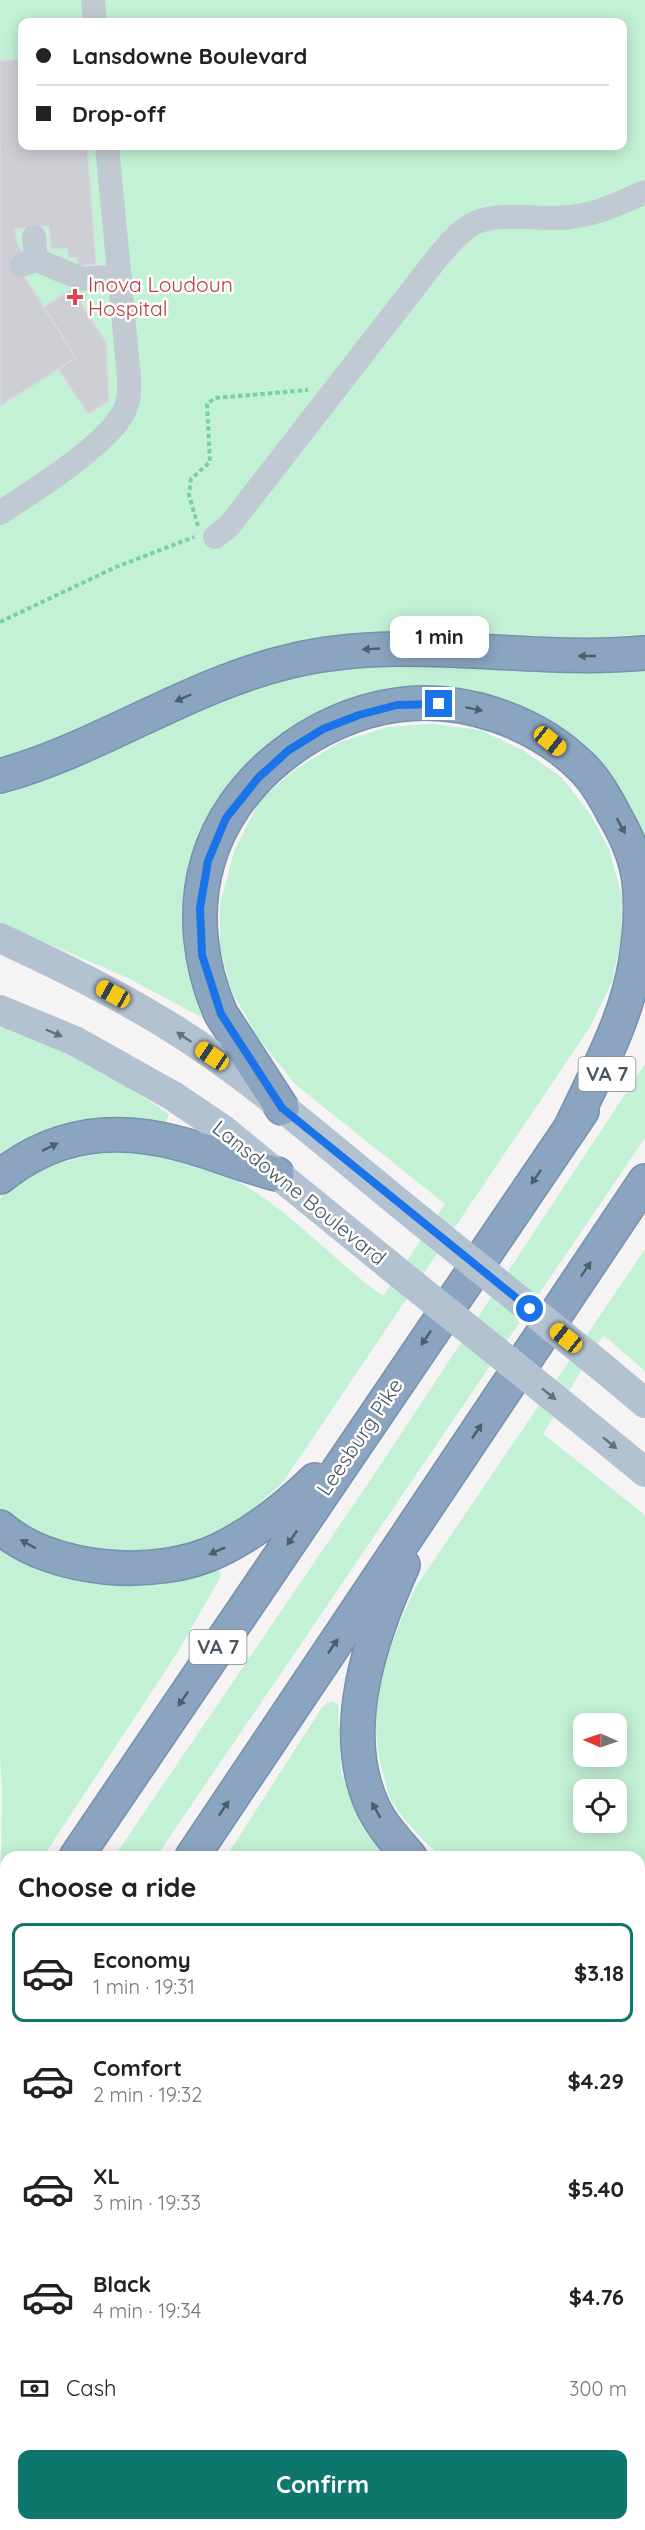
<!DOCTYPE html>
<meta charset="utf-8">
<style>
:root{--surface:#fff;--page:#f6f6f6;--text:#222;--muted:#767676;--line:#e0e0e0;--accent:#0f766e}
body{margin:0;font-family:Quicksand,sans-serif;background:var(--page);color:var(--text);height:100vh;display:flex;flex-direction:column;font-size:22px;white-space:nowrap}
*{box-sizing:border-box;margin:0}
p{font-size:20px;color:var(--muted)}
.icon{flex:none;width:33px;height:33px;fill:none;stroke:currentColor;stroke-width:2;stroke-linecap:round;stroke-linejoin:round}
.map{position:relative;flex:1;overflow:hidden}
.details{position:absolute;left:0px;top:1851px;width:645px;height:680px;display:flex;flex-direction:column;background:var(--surface);border-radius:18px 18px 0 0;box-shadow:0 3px 15px #0003}
.details>*{flex:none}
.banner{position:absolute;left:18px;top:18px;width:609px;height:132px;border-radius:12px;box-shadow:0 3px 15px #0003;display:grid;align-content:center;height:132px;padding:0 18px;background:var(--surface)}
.needle{width:39px;rotate:272deg}
.fabs{position:absolute;left:573px;top:1713px;display:grid;gap:12px}
.fabs a{display:grid;place-items:center;width:54px;height:54px;border-radius:12px;background:var(--surface);box-shadow:0 3px 15px #0003;font-size:30px}
.end{position:absolute;width:27px;height:27px;margin:-14px;border:8px solid #1a73e8;background:#fff;box-shadow:0 0 0 3px #fff}
.from{border-radius:50%}
.bubble{position:absolute;height:42px;border-radius:12px;background:var(--surface);box-shadow:0 3px 15px #0003;font-size:20px;font-weight:700;line-height:42px;text-align:center}
.car{position:absolute;width:18px;height:36px;margin:-18px -9px;border-radius:8px;box-shadow:0 0 4px 2px #0007;background:linear-gradient(#f5c518 24%,#345 0 40%,#f5c518 0 76%,#345 0 86%,#f5c518 0)}
.banner b{display:flex;align-items:center;gap:21px;height:57px;font-size:22px}
.banner b+b{border-top:2px solid var(--line)}
.banner i{width:15px;height:15px;background:var(--text)}
ul{padding:0;list-style:none}
li{display:flex;align-items:center;gap:18px;height:99px;margin:0 12px 9px;padding:0 6px;border:3px solid transparent;border-radius:12px}
li div{flex:1}
li b{display:block;font-size:22px}
li em{font-style:normal;font-weight:700}
li.on{border-color:var(--accent)}
li>.icon{width:54px;height:54px;stroke-width:1.5}
h2{padding:0 18px;font-size:27px;line-height:72px}
.pay{display:flex;align-items:center;gap:15px;height:66px;padding:0 18px;font-size:22px}
.pay p{margin-inline-start:auto}
.action{display:flex;gap:12px;margin-top:auto;padding:12px 18px}
.action a{flex:1;height:69px;border-radius:12px;background:var(--accent);color:#fff;font-size:24px;font-weight:700;line-height:69px;text-align:center}
.map>svg:first-child{display:block}
.green{fill:#c3f1d5;fill-rule:evenodd}
.building{fill:#cdcfd5;stroke:#d7d9de;stroke-width:1.5}
.lines{fill:none;stroke-linecap:round;stroke-linejoin:round}
.highway-casing{stroke:#7690ad;stroke-width:36}
.path{stroke:#7ad0a6;stroke-width:4;stroke-dasharray:4.5 3;stroke-linecap:butt}
.minor{stroke:#c1cad2;stroke-width:24}
.major{stroke:#b3c2d1;stroke-width:30}
.highway{stroke:#8ba5c1;stroke-width:33}
.major-bridge{stroke:#b3c2d1;stroke-width:30}
.oneway{fill:#505e6b}
.oneway2{fill:#64717d}
.route{stroke:#1a73e8;stroke-width:8}
.health-dot{fill:#e0444e;stroke:#fff;stroke-width:2}
.labels{text-anchor:middle;stroke-width:5;stroke-linejoin:round;paint-order:stroke}
.shield{fill:#fff;stroke:#808990;stroke-width:1.5}
.shield-label{font-size:20px;font-weight:bold;fill:#4a5661}
.health-label{font-size:21px;fill:#be3a42;stroke:#fff;text-anchor:start}
.street-label{font-size:21px;fill:#4a5661;stroke:#fff}
</style>
<div class="map">
<svg width="645" height="2530" viewBox="0 0 645 2530">
<rect width="100%" height="100%" fill="#f5f3f3"/>
<path class="green" d="M0,0H645V645L271,650L212,668L161,690L103,720L0,761ZM22,22H622V146H22Z
M645,660V863L574,746L376,695L211,826L210,1022L128,978L0,923V791L241,688L308,672L370,663Z
M432,724L480,730L524,751L561,777L589,812L609,849L622,896L621,939L612,982L590,1027L283,1482L247,1515L221,1532L195,1543L140,1556L72,1548L19,1524L0,1510V1198C71,1137 171,1141 247,1187C297,1217 336,1263 383,1296L445,1204L296,1085L259,1039L231,990L220,948V904L234,851L260,800L296,769L338,743L387,727Z
M0,1024L85,1059L169,1114L165,1124L0,1160Z
M645,1064V1138L156,1857H114L373,1476Z
M645,1249V1371L603,1335L543,1434L645,1515V1901L639,1903V1857H442C424,1841 406,1824 393,1803C387,1795 386,1782 383,1773C364,1706 388,1649 415,1588ZM584,1724H616V1756H584ZM584,1790H616V1822H584Z
M0,1543L65,1576L95,1582L158,1585L221,1570L220,1578L177,1653L43,1857H6V1911L0,1920L2,1791L0,1757Z
M332,1701L338,1705L341,1771L360,1823L386,1857H226L323,1706Z
M6,2015V2077L0,2086V2024Z"/>
<path class="building" d="M22,59V146H87L96,264L78,266L77,257L69,258L67,248L51,249L49,226L15,229L17,243L25,255L15,262L76,358L0,406V61Z
M72,289L106,342L109,401L88,414L58,369L76,358L44,307Z"/>
<g class="lines">
<defs>
<path id="highway" d="M0,776C101,748 188,685 291,661C408,633 527,664 645,653
M282,1108L221,1014C200,967 193,911 208,861C231,780 315,716 397,705C463,696 536,721 583,768C597,782 607,801 616,818C627,837 636,858 639,880C642,905 640,935 636,960C627,1020 595,1075 570,1129
M0,1177C54,1133 115,1126 181,1144C213,1152 244,1166 277,1174
M0,1527C52,1573 158,1580 219,1550C256,1532 286,1508 315,1480
M403,1565C371,1636 338,1729 372,1805C381,1825 396,1841 410,1857
M76,1857L582,1111
M192,1857L645,1181
M639,1922L645,1920
M639,1963L645,1961
M0,1970L6,1961
M0,2143L6,2134
M0,2182L6,2175"/>
</defs>
<use href="#highway" class="highway-casing"/>
<path class="path" d="M198,526L189,495L191,479L210,462L207,404L215,398L308,390
M0,622L116,567L194,537"/>
<path class="minor" d="M93,0L95,22
M34,237L36,260
M22,265L36,260L82,279L120,276
M0,513C34,490 110,444 125,409C130,399 129,387 129,377L107,146
M215,537L229,526L438,257C448,245 458,233 471,225C495,210 543,221 571,217C598,214 620,203 645,192
M639,2069L645,2067
M639,2162L645,2160
M639,2244L645,2242
M639,2357L645,2377
M639,2497L645,2495
M186,2524L188,2530
M273,2524L275,2530
M572,2524L573,2530
M526,2530L546,2524"/>
<path class="major" d="M0,938C52,962 104,987 154,1017C250,1074 334,1151 421,1221
M0,1010L75,1041L173,1096L222,1129L389,1265
M602,1367L645,1403
M574,1414L645,1472"/>
<use href="#highway" class="highway"/>
<path class="major-bridge" d="M421,1221L602,1367
M389,1265L574,1414"/>
</g>
<defs><path id="oneway-solid" d="M-6-.8H1V-3.2L6.5 0L1 3.2V.8H-6Z" transform="scale(1.5)"/></defs>
<g class="oneway">
<use href="#oneway-solid" transform="translate(371 649) rotate(177)"/>
<use href="#oneway-solid" transform="translate(587 656) rotate(180)"/>
<use href="#oneway-solid" transform="translate(183 698) rotate(156)"/>
<use href="#oneway-solid" transform="translate(474 709) rotate(12)"/>
<use href="#oneway-solid" transform="translate(621 826) rotate(62)"/>
<use href="#oneway-solid" transform="translate(50 1147) rotate(-26)"/>
<use href="#oneway-solid" transform="translate(536 1177) rotate(125)"/>
<use href="#oneway-solid" transform="translate(586 1269) rotate(-56)"/>
<use href="#oneway-solid" transform="translate(426 1338) rotate(124)"/>
<use href="#oneway-solid" transform="translate(477 1431) rotate(-56)"/>
<use href="#oneway-solid" transform="translate(292 1538) rotate(124)"/>
<use href="#oneway-solid" transform="translate(28 1544) rotate(-151)"/>
<use href="#oneway-solid" transform="translate(217 1551) rotate(156)"/>
<use href="#oneway-solid" transform="translate(333 1646) rotate(-56)"/>
<use href="#oneway-solid" transform="translate(183 1699) rotate(124)"/>
<use href="#oneway-solid" transform="translate(224 1808) rotate(-56)"/>
<use href="#oneway-solid" transform="translate(376 1810) rotate(-119)"/>
</g>
<g class="oneway2">
<use href="#oneway-solid" transform="translate(54 1033) rotate(23)"/>
<use href="#oneway-solid" transform="translate(184 1037) rotate(-146)"/>
<use href="#oneway-solid" transform="translate(549 1394) rotate(39)"/>
<use href="#oneway-solid" transform="translate(610 1443) rotate(39)"/>
</g>
<g class="lines">
<path class="route" d="M439,704L397,705L359,715L323,729L289,750L258,778L226,818L208,861L200,908L202,955L221,1014L282,1108L530,1309"/>
</g>
<path class="health-dot" d="M72 288h6v6h6v6h-6v6h-6v-6h-6v-6h6z"/>
<g class="labels">
<g class="shield">
<rect x="578.5" y="1057" width="57" height="34" rx="4.5"/>
<rect x="189.5" y="1630" width="57" height="34" rx="4.5"/>
</g>
<g class="shield-label">
<text x="607" y="1081">VA 7</text>
<text x="218" y="1654">VA 7</text>
</g>
<g class="health-label">
<text x="88" y="292">Inova Loudoun<tspan x="88" dy="24">Hospital</tspan></text>
</g>
<g class="street-label">
<text transform="translate(299 1193) rotate(39)" y="7">Lansdowne Boulevard</text>
<text transform="translate(360 1437) rotate(-56)" y="7">Leesburg Pike</text>
</g>
</g>
</svg>
<div class="fabs">
<a><svg class="needle" viewBox="-14 -14 28 28"><path d="M0-13l5 13h-10z" fill="#e53935"/><path d="M0 13l5-13h-10z" fill="#767676"/></svg></a>
<a><svg class="icon" aria-label="locate" viewBox="0 0 24 24"><circle cx="12" cy="12" r="6"/><path d="M12 2v4M12 18v4M2 12h4M18 12h4"/></svg></a>
</div>
<i class="end from" style="left:530px;top:1309px"></i>
<i class="end" style="left:439px;top:704px"></i>
<div class="bubble" style="left:390px;top:616px;width:99px">1 min</div>
<i class="car" style="left:550px;top:741px;rotate:129deg"></i>
<i class="car" style="left:113px;top:994px;rotate:299deg"></i>
<i class="car" style="left:212px;top:1056px;rotate:304deg"></i>
<i class="car" style="left:566px;top:1338px;rotate:309deg"></i>
<div class="banner">
<b><i class="from"></i>Lansdowne Boulevard</b>
<b><i></i>Drop-off</b>
</div>
<section class="details">
<h2>Choose a ride</h2>
<ul>
<li class="on"><svg class="icon" aria-label="car" viewBox="0 0 24 24"><path d="M5 17H2v-5l4-1 3-4h7l3 4 3 1v5h-3M9 17h6M6 11h13"/><circle cx="7" cy="17" r="2"/><circle cx="17" cy="17" r="2"/></svg><div><b>Economy</b><p>1 min · 19:31</p></div><em>$3.18</em></li>
<li><svg class="icon" aria-label="car" viewBox="0 0 24 24"><path d="M5 17H2v-5l4-1 3-4h7l3 4 3 1v5h-3M9 17h6M6 11h13"/><circle cx="7" cy="17" r="2"/><circle cx="17" cy="17" r="2"/></svg><div><b>Comfort</b><p>2 min · 19:32</p></div><em>$4.29</em></li>
<li><svg class="icon" aria-label="car" viewBox="0 0 24 24"><path d="M5 17H2v-5l4-1 3-4h7l3 4 3 1v5h-3M9 17h6M6 11h13"/><circle cx="7" cy="17" r="2"/><circle cx="17" cy="17" r="2"/></svg><div><b>XL</b><p>3 min · 19:33</p></div><em>$5.40</em></li>
<li><svg class="icon" aria-label="car" viewBox="0 0 24 24"><path d="M5 17H2v-5l4-1 3-4h7l3 4 3 1v5h-3M9 17h6M6 11h13"/><circle cx="7" cy="17" r="2"/><circle cx="17" cy="17" r="2"/></svg><div><b>Black</b><p>4 min · 19:34</p></div><em>$4.76</em></li>
</ul>
<div class="pay"><svg class="icon" aria-label="cash" viewBox="0 0 24 24"><path d="M3 7h18v10H3z"/><circle cx="12" cy="12" r="2"/></svg>Cash<p>300 m</p></div>
<div class="action"><a>Confirm</a></div>
</section>
</div>
